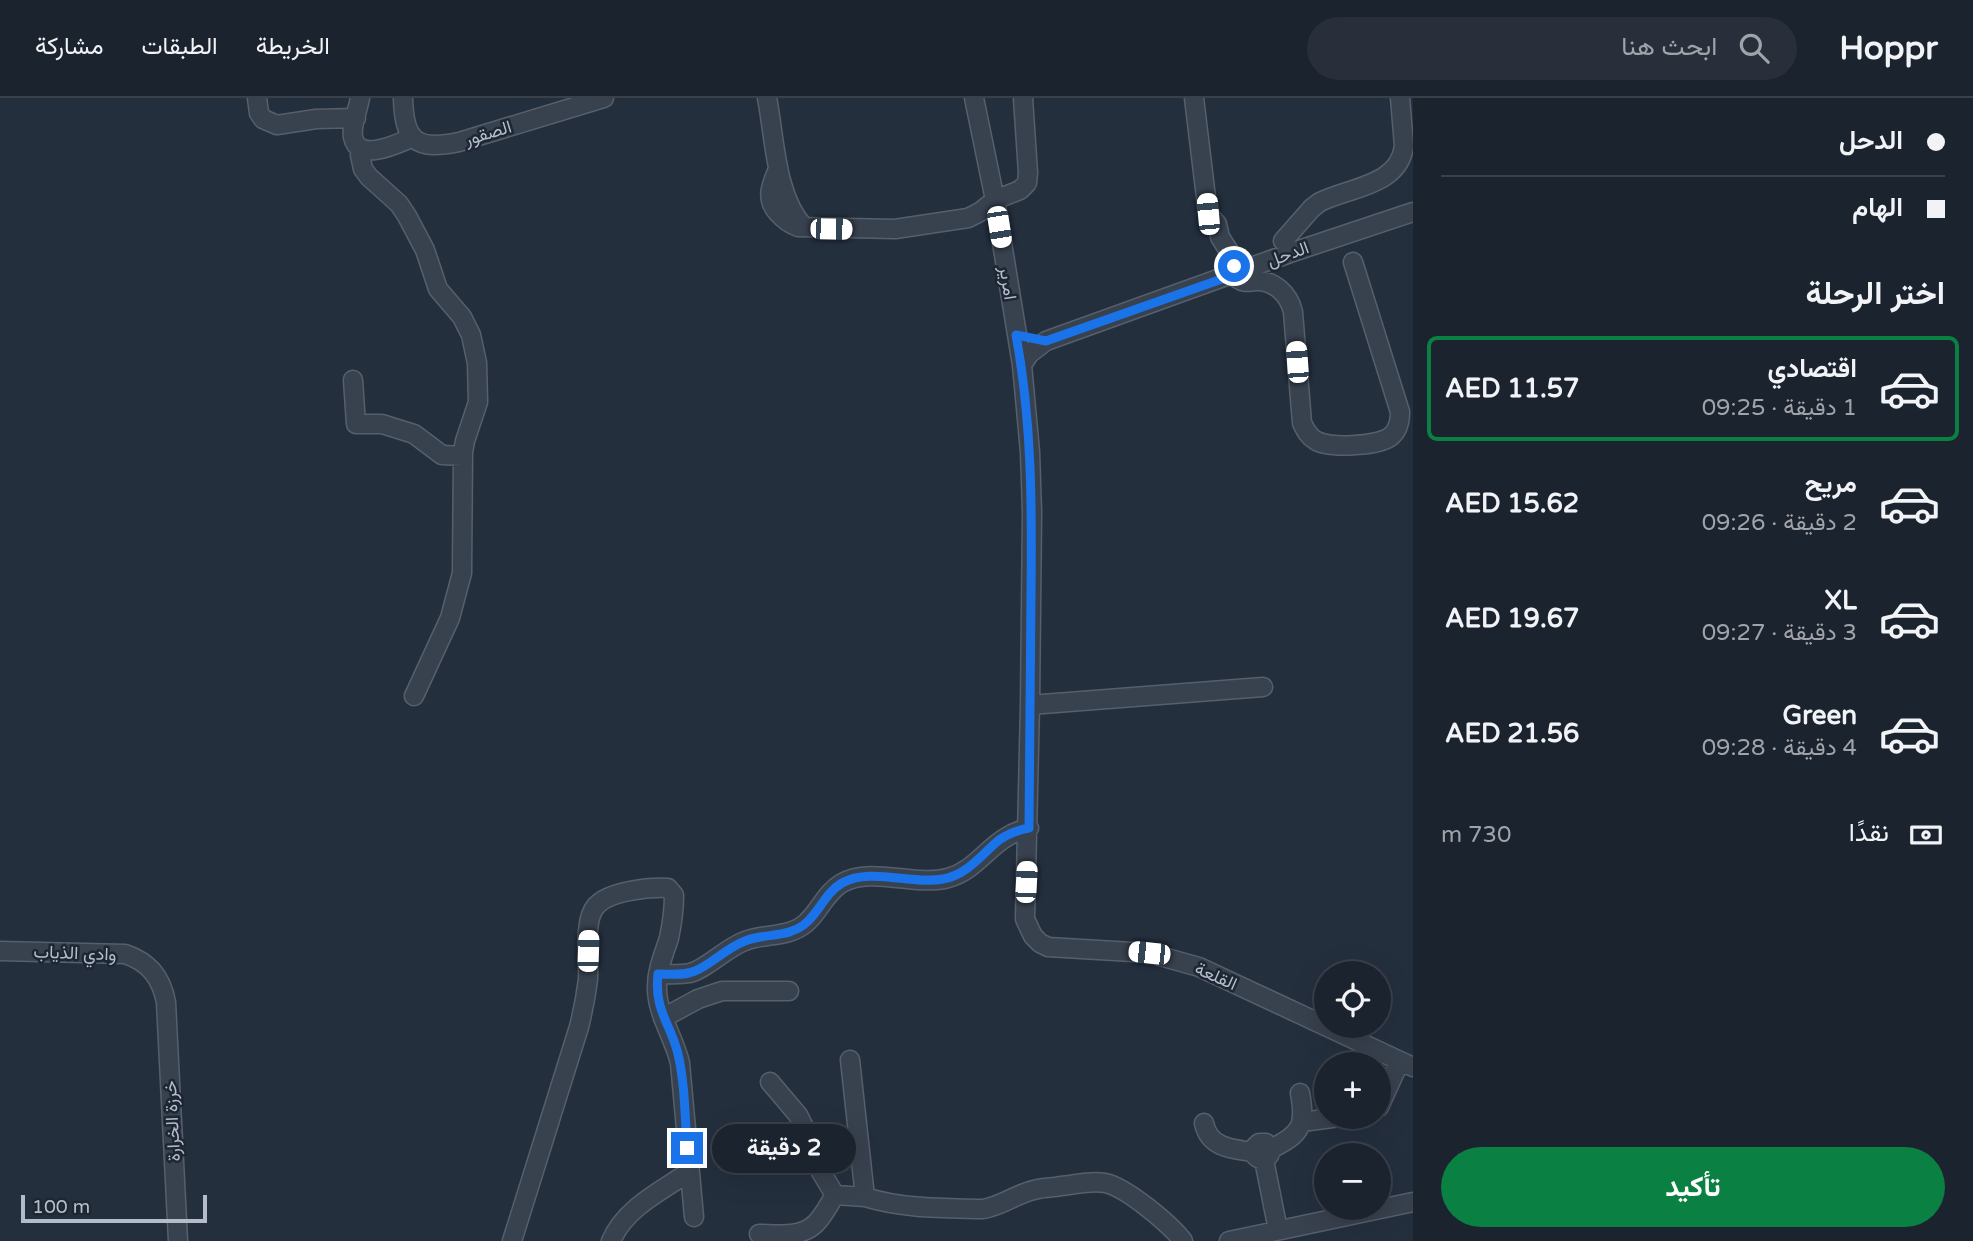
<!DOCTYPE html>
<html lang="ar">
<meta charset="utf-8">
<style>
:root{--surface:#1b232e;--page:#282f3a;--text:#f1f3f6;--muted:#a0a4aa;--line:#39404a;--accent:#0b8043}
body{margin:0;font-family:"Varela Round",Vazirmatn,sans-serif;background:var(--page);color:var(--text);direction:rtl;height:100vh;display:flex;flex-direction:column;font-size:26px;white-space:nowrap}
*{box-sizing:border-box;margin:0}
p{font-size:23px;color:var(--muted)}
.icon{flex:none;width:38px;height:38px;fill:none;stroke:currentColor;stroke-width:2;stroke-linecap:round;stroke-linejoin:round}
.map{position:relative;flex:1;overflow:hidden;direction:ltr}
.drawer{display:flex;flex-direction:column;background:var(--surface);width:560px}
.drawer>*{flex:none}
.hud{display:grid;align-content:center;height:154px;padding:0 28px;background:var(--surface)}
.tools{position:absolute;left:1314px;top:863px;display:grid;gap:14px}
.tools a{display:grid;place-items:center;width:77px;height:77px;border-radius:50%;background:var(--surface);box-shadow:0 7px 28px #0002,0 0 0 2px var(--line);font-size:35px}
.scale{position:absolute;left:21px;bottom:18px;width:186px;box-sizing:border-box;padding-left:7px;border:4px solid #b4bcc9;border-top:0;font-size:19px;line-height:24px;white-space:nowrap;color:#b4bcc9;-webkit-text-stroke:5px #1d2633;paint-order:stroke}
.end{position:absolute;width:32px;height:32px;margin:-16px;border:9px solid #1a73e8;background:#fff;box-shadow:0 0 0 4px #fff}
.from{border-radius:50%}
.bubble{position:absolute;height:49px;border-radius:24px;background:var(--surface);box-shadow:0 7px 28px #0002,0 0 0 2px var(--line);font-size:23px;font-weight:700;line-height:49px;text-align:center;direction:rtl}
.car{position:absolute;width:21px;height:42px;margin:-21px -10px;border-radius:9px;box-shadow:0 0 5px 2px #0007;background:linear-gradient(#fff 24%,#345 0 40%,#fff 0 76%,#345 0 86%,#fff 0)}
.hud b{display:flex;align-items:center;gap:24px;height:66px;font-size:26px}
.hud b+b{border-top:2px solid var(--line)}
.hud i{width:18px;height:18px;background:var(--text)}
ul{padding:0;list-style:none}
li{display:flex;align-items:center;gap:21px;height:105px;margin:0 14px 10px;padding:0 14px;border:4px solid transparent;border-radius:10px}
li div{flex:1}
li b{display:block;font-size:26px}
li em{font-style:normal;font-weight:700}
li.selected{border-color:var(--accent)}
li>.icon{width:63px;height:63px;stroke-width:1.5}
h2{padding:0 28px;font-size:32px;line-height:84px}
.pay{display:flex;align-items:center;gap:18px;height:77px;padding:0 28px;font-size:26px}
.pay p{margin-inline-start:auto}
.action{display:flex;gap:14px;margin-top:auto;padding:14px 28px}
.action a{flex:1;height:80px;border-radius:42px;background:var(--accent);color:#fff;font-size:28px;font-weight:700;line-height:80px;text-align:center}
header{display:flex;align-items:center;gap:42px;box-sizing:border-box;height:98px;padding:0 35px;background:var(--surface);border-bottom:2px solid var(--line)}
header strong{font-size:33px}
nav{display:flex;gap:38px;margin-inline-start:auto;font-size:24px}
.search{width:490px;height:63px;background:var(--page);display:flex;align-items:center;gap:18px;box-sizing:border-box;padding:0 24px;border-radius:38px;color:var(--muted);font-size:26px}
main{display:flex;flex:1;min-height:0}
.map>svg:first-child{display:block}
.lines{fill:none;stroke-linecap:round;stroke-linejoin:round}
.minor-casing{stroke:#565f6c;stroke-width:21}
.minor{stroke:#38414e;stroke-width:18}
.route{stroke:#1a73e8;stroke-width:9}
.labels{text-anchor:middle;stroke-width:5;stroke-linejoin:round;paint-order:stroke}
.street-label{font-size:18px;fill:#b4bcc9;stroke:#1d2633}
</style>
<header>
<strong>Hoppr</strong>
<div class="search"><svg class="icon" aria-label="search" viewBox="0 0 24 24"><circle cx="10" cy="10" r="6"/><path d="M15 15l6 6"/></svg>ابحث هنا</div>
<nav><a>الخريطة</a><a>الطبقات</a><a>مشاركة</a></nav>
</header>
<main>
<section class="drawer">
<div class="hud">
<b><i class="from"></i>الدحل</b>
<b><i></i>الهام</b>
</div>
<h2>اختر الرحلة</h2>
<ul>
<li class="selected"><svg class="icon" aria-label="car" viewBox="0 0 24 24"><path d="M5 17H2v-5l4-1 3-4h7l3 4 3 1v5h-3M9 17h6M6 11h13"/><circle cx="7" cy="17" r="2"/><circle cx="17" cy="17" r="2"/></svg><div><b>اقتصادي</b><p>1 دقيقة · 09:25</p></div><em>AED 11.57</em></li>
<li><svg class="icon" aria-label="car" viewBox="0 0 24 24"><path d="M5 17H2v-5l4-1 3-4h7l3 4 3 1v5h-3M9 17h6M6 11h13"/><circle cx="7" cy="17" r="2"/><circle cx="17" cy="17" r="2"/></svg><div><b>مريح</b><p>2 دقيقة · 09:26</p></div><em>AED 15.62</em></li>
<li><svg class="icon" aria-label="car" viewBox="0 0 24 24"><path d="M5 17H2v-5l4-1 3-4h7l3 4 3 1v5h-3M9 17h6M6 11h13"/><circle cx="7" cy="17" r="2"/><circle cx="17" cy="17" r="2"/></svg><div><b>XL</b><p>3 دقيقة · 09:27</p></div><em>AED 19.67</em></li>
<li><svg class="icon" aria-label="car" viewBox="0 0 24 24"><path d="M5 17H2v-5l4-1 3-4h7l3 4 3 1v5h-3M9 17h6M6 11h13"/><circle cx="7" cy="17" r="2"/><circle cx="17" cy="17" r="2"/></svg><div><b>Green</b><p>4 دقيقة · 09:28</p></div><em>AED 21.56</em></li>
</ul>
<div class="pay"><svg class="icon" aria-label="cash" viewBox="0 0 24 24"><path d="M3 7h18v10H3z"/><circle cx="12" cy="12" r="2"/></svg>نقدًا<p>730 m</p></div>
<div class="action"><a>تأكيد</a></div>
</section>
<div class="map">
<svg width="1413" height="1143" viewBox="0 0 1413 1143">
<rect width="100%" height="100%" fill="#242f3e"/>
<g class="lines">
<defs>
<path id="minor" d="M257,0L259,15L263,21L277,27L316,21L356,20
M360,0C358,12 351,27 353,39C358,65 397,46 411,40
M403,0C404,43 416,53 459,44L604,0
M767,0C775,40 775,98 804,129
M974,0L995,102L1022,267L1030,354L1032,414L1030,607L1025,821L1033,838L1040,845L1048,849L1149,855L1199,869L1413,969
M1194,0L1208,116L1217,126L1220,139L1230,155L1238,181C1244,185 1247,184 1255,183C1274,182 1289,196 1293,214L1302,325C1305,331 1308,338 1315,342C1328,351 1377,348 1390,339C1398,333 1400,324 1400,314L1353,164
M361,51L360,57L363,71L369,79L399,106L407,118L425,152L438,191L462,219L471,237L477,265L478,304L465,343L463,354L462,475L450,520L414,598
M778,71C771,87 765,101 778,115C784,122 790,126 798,129L895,131L968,120L980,114L995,102L1020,92L1027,85L1028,75L1023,0
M1283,143L1312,110L1320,104C1350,89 1399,88 1404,48L1400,0
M1022,267L1029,256L1046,243L1290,155L1413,114
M353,282L356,326H382L414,336L442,357L463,358
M1030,607L1263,589
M0,853L125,856C149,864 161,879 166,904L178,1143
M658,876C668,876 680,877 690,875C706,871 726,850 745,843C765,835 789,840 806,825C820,813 825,795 842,785C872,768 915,789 948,780C981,771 991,738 1029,730
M663,920L698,901L722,893H789
M850,962L865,1099C904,1111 943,1110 983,1111C1002,1108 1016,1096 1034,1092C1043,1089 1052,1090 1061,1088C1075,1087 1090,1082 1105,1085C1126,1089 1170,1126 1183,1143
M770,984L798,1017L807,1035L821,1074L835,1097L865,1099
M1379,1009L1400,963
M1302,1024L1347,1018
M1204,1025C1209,1050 1232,1051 1253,1054C1258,1065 1270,1063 1271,1051L1266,1045H1259L1254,1050L1253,1054
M1271,1051C1301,1036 1306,1028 1300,995
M1264,1062L1278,1132
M759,1136C776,1136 801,1140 815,1126C823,1119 829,1106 835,1097
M512,1143L579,929C583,913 586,898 588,881C589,862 583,822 596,808C609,793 649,789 668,790L674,797C674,812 672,826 669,840C664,856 657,871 657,888C656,915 674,939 680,965L694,1119
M611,1143C625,1110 661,1093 689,1074
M1229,1143L1413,1104"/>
</defs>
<use href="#minor" class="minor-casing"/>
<use href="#minor" class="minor"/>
</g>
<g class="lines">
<path class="route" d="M687,1050C685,1019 685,986 678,956C670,924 654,913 658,876C670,876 683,878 695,873C711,867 726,850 745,843C765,835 789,840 806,825C820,813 825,795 842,785C870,769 912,787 943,781C967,777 981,757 999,742C1008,736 1018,732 1029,730C1030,652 1031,574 1031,496C1032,408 1032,324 1016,237L1046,243L1236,176L1234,168"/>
</g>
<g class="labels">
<g class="street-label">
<text transform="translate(488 35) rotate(-17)" y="6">الصقور</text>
<text transform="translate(1288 156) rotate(-20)" y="6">الدحل</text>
<text transform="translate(1008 185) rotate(81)" y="6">امرير</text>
<text transform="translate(75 855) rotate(2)" y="6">وادي الذياب</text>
<text transform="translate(1216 878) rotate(24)" y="6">القلعة</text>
<text transform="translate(172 1023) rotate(-93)" y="6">خرزة الخرارة</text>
</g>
</g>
</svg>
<div class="tools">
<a><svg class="icon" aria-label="locate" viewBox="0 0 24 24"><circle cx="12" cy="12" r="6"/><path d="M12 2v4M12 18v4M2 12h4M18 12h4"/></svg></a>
<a>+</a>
<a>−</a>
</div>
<div class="scale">100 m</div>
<i class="end from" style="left:1234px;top:168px"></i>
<i class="end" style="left:687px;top:1050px"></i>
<div class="bubble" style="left:712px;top:1026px;width:144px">2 دقيقة</div>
<i class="car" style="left:1208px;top:116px;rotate:355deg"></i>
<i class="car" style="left:999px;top:129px;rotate:171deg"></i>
<i class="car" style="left:831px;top:131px;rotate:91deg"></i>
<i class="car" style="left:1297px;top:264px;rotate:356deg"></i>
<i class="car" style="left:1026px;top:784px;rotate:3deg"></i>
<i class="car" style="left:588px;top:853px;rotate:2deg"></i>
<i class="car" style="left:1149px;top:855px;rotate:276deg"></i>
</div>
</main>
